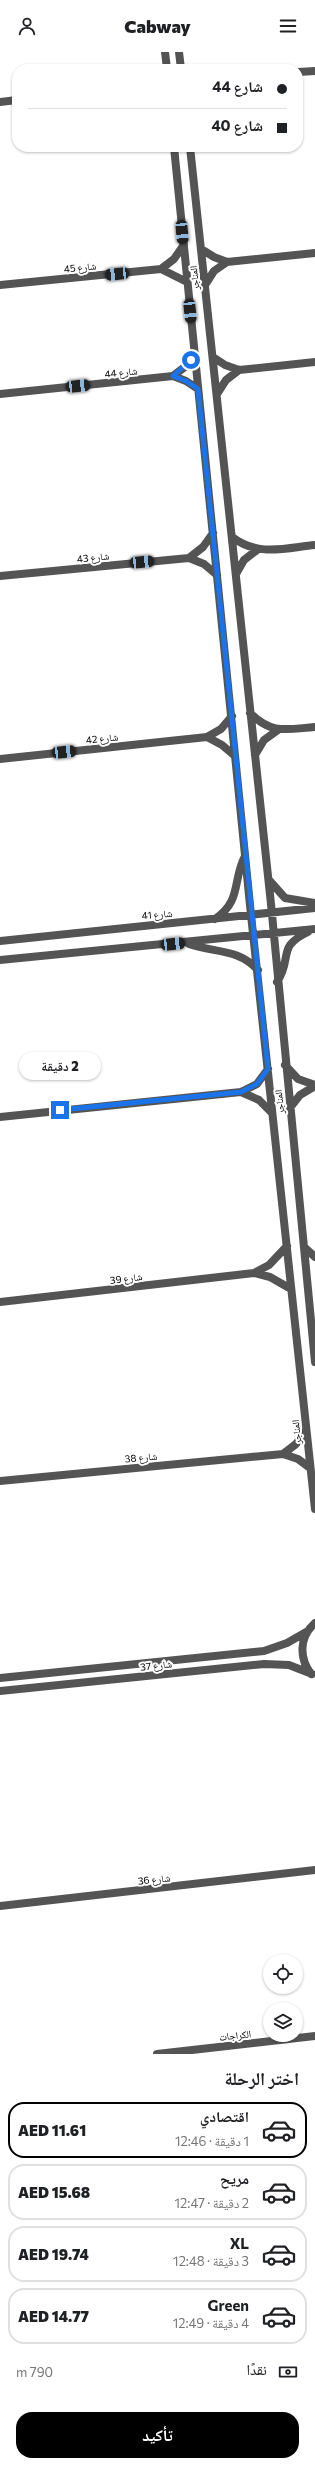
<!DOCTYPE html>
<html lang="ar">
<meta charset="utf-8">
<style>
:root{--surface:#fff;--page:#f2f2f2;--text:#202124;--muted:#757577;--line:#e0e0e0;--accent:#000}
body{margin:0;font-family:Commissioner,"Noto Naskh Arabic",sans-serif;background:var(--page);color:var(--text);direction:rtl;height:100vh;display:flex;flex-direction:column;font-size:15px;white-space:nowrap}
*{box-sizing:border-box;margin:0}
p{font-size:13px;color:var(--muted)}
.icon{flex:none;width:22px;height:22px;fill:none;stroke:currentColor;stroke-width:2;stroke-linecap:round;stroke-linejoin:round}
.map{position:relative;height:2002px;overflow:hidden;direction:ltr}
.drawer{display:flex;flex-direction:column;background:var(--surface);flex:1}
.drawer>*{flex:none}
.banner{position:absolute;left:12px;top:12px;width:291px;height:88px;border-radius:16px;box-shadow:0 1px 3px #0004;direction:rtl;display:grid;align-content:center;height:88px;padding:0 16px;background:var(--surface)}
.tools{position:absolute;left:263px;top:1902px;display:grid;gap:8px}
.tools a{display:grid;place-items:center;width:40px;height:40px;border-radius:50%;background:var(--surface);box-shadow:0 1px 3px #0004;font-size:20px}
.end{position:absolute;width:18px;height:18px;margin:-9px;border:5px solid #1a73e8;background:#fff;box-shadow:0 0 0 2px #fff}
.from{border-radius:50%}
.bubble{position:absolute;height:28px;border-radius:14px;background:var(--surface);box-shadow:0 1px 3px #0004;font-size:13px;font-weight:800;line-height:28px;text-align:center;direction:rtl}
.car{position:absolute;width:12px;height:24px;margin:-12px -6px;border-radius:5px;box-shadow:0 0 3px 1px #0007;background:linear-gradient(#222 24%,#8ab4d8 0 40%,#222 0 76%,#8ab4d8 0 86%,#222 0)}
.banner b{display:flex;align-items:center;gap:14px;height:38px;font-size:15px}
.banner b+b{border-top:1px solid var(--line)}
.banner i{width:10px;height:10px;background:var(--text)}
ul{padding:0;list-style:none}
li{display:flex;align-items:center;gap:12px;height:56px;margin:0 8px 6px;padding:0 8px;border:2px solid var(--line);border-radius:16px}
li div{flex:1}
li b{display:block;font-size:15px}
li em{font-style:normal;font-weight:800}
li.on{border-color:var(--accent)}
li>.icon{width:36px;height:36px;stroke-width:1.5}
h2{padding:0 16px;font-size:18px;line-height:48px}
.pay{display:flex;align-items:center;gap:10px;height:44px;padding:0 16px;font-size:15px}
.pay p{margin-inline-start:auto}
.primary-button{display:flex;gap:8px;margin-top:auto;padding:8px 16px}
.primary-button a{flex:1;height:46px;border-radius:16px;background:var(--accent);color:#fff;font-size:16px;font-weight:800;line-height:46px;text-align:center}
header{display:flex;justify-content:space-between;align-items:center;height:52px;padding:0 16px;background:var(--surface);font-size:18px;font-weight:800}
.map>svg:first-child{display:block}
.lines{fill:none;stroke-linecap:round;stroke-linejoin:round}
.street{stroke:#545454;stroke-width:8}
.route{stroke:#1a73e8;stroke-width:5}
.labels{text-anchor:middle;stroke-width:4;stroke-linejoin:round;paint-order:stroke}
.street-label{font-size:10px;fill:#000;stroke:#fff}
</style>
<header><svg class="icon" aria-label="menu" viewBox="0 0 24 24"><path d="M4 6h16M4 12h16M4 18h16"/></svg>Cabway<svg class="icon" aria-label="person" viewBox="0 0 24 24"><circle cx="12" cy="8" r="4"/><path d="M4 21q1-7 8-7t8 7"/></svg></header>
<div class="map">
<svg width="315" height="2002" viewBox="0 0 315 2002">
<rect width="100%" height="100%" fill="#fff"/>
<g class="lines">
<path class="street" d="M165,0L167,17
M179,0L181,17
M298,20L315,19
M0,50L17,48
M174,95L251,863L315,1457
M190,95L271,852L315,1310
M201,197L214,205L227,210L315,201
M161,217L174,207L183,194
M0,233L161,217L187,230
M205,233L214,219L227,210
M213,305L225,313L239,318L315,310
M173,324L186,314L195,301
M0,342L173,324L186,329L198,337
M217,342L226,328L239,318
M232,485C258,505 285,496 315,493
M189,506L203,495L213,481
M236,522L244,508L257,498
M0,524L189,506L204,512L217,523
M250,661C272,683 287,677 315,675
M207,685L222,693L235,704
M255,703L264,688L278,678
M0,707L207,685L221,677L232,664
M269,828L285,846L315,851
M215,867C242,849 232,829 245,804
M0,889L315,856
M189,892C214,901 238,896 258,918
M0,908L315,877
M277,930C293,906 276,895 308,880
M285,1013L298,1027L315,1033
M241,1040L259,1048L272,1061
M289,1057L300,1043L315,1034
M0,1065L241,1040L257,1032L268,1017
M304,1195L315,1205
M254,1221L269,1213L287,1194
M0,1250L254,1221L270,1225L291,1237
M283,1402L296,1392L306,1378
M0,1429L283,1402L298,1407L310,1416
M311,1622C299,1606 299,1585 315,1571
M0,1626L264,1599L287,1591L308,1579
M0,1639L264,1612L289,1613L312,1622
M0,1854L315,1818
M157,2002L315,1984"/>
</g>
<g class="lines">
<path class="route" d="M60,1058L241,1040L257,1032L268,1017L198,337L186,329L173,324L191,308"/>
</g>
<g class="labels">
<g class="street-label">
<text transform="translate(80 215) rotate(-6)" y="4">شارع 45</text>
<text transform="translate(194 226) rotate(-96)" y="4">المناجر</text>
<text transform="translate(121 320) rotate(-6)" y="4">شارع 44</text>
<text transform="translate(93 505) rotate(-6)" y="4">شارع 43</text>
<text transform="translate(102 686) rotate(-6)" y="4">شارع 42</text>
<text transform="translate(157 862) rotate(-5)" y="4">شارع 41</text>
<text transform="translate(279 1050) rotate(-96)" y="4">المناجر</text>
<text transform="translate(126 1226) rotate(-7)" y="4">شارع 39</text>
<text transform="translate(296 1380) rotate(-96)" y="4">المناجر</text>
<text transform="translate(141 1405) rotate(-5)" y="4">شارع 38</text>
<text transform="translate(156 1613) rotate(-6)" y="4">شارع 37</text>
<text transform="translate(154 1827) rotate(-6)" y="4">شارع 36</text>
<text transform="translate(235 1983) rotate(-6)" y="4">الكراجات</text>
</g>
</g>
</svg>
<div class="tools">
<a><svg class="icon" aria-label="locate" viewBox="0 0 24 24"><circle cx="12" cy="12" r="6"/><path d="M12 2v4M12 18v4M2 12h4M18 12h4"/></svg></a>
<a><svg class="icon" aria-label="layers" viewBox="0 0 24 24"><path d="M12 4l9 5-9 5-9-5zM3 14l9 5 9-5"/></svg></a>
</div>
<i class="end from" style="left:191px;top:308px"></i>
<i class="end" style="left:60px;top:1058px"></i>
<div class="bubble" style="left:19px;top:1000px;width:82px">2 دقيقة</div>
<i class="car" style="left:182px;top:180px;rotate:175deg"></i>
<i class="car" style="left:117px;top:222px;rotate:264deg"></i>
<i class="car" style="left:190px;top:259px;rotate:174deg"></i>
<i class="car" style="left:78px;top:334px;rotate:84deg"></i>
<i class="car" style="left:142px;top:510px;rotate:85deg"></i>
<i class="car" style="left:64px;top:700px;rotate:84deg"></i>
<i class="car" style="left:173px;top:892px;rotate:84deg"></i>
<div class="banner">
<b><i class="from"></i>شارع 44</b>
<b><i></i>شارع 40</b>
</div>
</div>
<section class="drawer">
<h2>اختر الرحلة</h2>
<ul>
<li class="on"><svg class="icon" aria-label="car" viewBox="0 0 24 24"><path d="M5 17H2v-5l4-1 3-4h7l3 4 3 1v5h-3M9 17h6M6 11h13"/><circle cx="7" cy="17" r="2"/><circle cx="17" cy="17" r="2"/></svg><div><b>اقتصادي</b><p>1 دقيقة · 12:46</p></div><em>AED 11.61</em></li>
<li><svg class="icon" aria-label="car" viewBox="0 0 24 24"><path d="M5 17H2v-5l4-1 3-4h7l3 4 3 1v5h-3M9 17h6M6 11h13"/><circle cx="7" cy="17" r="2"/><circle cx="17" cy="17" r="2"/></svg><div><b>مريح</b><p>2 دقيقة · 12:47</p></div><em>AED 15.68</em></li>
<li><svg class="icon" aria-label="car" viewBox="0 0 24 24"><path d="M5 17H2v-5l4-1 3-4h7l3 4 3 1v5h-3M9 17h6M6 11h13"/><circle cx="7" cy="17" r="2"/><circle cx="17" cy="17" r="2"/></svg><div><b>XL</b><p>3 دقيقة · 12:48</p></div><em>AED 19.74</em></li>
<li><svg class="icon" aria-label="car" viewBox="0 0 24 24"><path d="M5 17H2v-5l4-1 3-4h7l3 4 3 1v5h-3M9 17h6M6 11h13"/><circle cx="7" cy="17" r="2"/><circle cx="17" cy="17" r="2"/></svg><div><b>Green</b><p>4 دقيقة · 12:49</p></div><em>AED 14.77</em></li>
</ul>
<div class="pay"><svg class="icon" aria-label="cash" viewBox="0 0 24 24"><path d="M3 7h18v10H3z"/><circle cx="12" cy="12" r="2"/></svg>نقدًا<p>790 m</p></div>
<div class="primary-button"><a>تأكيد</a></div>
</section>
